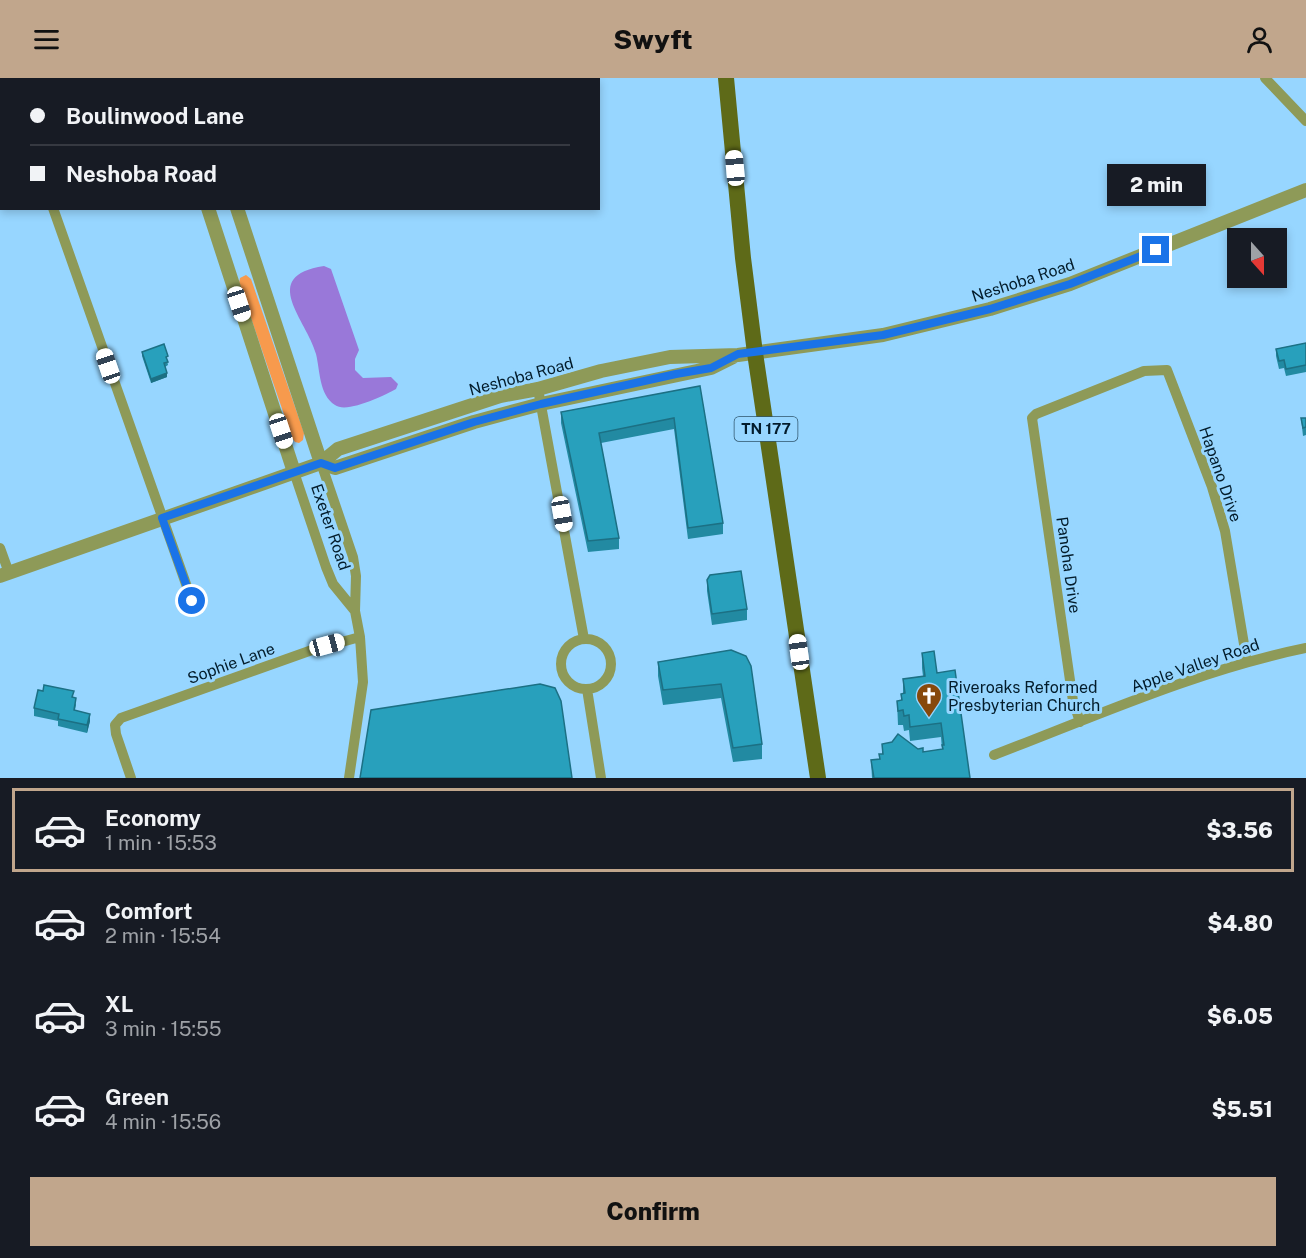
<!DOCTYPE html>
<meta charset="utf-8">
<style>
:root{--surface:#171b24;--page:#20242c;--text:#f1f3f6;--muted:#9ea1a6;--line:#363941;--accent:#c1a68c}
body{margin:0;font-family:"Public Sans",sans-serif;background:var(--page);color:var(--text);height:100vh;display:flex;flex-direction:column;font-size:22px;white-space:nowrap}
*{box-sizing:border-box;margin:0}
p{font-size:20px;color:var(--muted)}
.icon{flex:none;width:33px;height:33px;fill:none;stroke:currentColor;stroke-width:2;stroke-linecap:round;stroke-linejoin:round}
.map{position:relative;height:700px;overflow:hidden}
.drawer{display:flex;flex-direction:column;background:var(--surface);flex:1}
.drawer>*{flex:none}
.hud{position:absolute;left:0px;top:0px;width:600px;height:132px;box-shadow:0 3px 9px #0003;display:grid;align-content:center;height:132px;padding:0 30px;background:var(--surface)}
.needle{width:39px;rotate:159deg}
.buttons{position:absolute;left:1227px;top:150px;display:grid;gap:12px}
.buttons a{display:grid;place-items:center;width:60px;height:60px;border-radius:0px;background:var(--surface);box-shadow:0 3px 9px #0003;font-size:30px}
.end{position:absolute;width:27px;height:27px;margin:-14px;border:8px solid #1a73e8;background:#fff;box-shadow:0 0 0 3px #fff}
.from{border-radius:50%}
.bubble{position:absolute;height:42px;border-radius:0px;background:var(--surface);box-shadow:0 3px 9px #0003;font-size:20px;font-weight:800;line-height:42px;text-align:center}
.car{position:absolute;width:18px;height:36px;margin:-18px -9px;border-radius:8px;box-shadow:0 0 4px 2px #0007;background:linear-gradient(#fff 24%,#345 0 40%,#fff 0 76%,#345 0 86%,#fff 0)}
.hud b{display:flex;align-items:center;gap:21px;height:57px;font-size:22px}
.hud b+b{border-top:2px solid var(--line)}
.hud i{width:15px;height:15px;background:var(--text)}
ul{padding:10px 0 0;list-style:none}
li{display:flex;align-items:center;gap:18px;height:84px;margin:0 12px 9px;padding:0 18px;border:3px solid transparent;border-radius:0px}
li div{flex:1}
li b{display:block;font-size:22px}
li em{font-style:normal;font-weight:800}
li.current{border-color:var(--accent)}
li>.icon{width:54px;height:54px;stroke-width:1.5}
.cta{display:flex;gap:12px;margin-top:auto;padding:12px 30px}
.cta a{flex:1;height:69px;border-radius:0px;background:var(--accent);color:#111;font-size:24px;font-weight:800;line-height:69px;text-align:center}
header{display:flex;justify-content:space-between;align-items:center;height:78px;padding:0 30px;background:var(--accent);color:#111;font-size:27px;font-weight:800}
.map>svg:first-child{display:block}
.green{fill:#f79a4d}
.water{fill:#9978d9}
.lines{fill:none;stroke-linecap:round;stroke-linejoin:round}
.minor{stroke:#8e9a58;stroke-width:10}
.tertiary{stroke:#8e9a58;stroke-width:14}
.primary{stroke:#5e6a18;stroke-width:16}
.wall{fill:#228aa2}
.shaded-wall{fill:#1c7084}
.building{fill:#28a0bc;stroke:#1c7084;stroke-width:1.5}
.route{stroke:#1a73e8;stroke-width:8}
.labels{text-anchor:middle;stroke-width:6;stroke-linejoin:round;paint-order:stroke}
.shield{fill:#97d6ff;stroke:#2f546b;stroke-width:1.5}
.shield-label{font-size:15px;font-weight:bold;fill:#031c2b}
.street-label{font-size:16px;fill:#031c2b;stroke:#97d6ff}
.poi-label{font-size:16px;fill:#031c2b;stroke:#97d6ff;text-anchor:start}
</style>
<header><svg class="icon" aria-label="menu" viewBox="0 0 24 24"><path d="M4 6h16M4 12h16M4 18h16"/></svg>Swyft<svg class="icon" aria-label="person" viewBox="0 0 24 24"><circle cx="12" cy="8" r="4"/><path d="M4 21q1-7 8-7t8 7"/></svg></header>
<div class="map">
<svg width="1306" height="700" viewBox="0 0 1306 700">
<rect width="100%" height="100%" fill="#97d6ff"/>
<path class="green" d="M246,197L251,201L304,355L303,362L299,365L295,364L292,360L239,205L240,200Z"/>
<path class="water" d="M324,188L331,191L359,272L355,281V292L363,300L391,299L398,306L396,311C385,317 347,336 335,327C319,317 320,292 316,276C307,242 258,198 324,188Z"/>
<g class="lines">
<path class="minor" d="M7,0L8,2
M1265,0L1306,43
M53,130L192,523
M538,311L584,561
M321,385L353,479L356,498L355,533L360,559L363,604L349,700
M294,394L326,489L333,506L355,533
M0,470L9,495
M561 586a25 25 0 1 1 50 0a25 25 0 1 1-50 0Z
M587,611L601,700
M1080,644L1073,623L1032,340L1036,336L1144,293L1167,292L1212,409L1225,453L1247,584
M994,677C1096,638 1198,592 1306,570
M131,700L116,656L115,647L121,640L312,572L360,559"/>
<path class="tertiary" d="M164,0L165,2
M193,0L194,2
M208,130L294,394
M237,130L321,385
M321,385L335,390L474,344L541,326L711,290L733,279
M0,498L321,385L338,371L500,318L538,311L601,293L670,279L738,277L883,257L990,231L1070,206L1306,112"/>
<path class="primary" d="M726,0L743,180L755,275L818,700"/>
</g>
<path class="wall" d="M1306,265V294L1286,298L1284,290L1279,291L1276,278V271Z
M142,274L168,282H167L168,287L165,289L167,299L151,305L142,278Z
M700,308L723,445V456L688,461L674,351L601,365L619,460V471L588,474L561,345V334Z
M1301,340H1306V357L1303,358Z
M707,502L747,531V542L712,547L707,513Z
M731,572L762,666V681L733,684L721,620L663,627L658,598V584Z
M922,575L937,595L970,700H872L871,682L879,681V676H882V666L918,671L923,674L942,671L941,659L910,663L909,652L904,653L903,647H898L897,623L901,622V616L903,615V601L923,598L922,590Z
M74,619L76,627L75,632L90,643L87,655L58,648V643L34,638V630Z"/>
<path class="shaded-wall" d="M167,295V299L151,305V301Z
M90,636V643L87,655V647Z"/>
<path class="building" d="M450,0H564V2H451Z
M1306,265V287L1286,291L1284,282L1279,283L1276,271Z
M164,266L168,278L166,279L168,284L164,285L167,295L151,301L142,274Z
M700,308L723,445L688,450L674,340L599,355L619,460L588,463L561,334Z
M1301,340H1306V349L1303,350Z
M741,493L747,531L712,536L707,502L710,497Z
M731,572L746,578L751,588L762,666L733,670L721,606L663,612L658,584Z
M934,573L937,595L955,592L970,700H874L871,682L880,681L879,676H883L882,666L892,664L898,656L918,671L923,670V674L943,671L942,667H944L941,645L910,649L909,637L904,638L903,632L898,633L897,623L902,622L901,616L905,615L903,601L925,598L922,575Z
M540,606L555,610L561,623L572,700H360L371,632Z
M44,607L74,613L72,619L76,620L74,632L90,636L87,647L58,641L59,636L34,630L38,612L43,613Z"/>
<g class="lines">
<path class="route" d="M192,523L162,440L321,385L335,390L474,344L541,326L676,296L711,290L738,276L883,257L990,231L1070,206L1156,172"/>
</g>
<defs>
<symbol id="church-pin" viewBox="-11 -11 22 30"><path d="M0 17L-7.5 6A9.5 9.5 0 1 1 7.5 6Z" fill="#87490b" stroke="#97d6ff"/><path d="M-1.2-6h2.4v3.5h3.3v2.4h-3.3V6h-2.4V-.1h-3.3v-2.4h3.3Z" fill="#fff"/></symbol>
</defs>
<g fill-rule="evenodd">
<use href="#church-pin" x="914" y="603" width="30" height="40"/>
</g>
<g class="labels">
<rect class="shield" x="734.5" y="339" width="63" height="24" rx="4.5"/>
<g class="shield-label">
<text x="766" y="356">TN 177</text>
</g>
<g class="street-label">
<text transform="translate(1023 202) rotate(-18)" y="6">Neshoba Road</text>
<text transform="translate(521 298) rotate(-15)" y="6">Neshoba Road</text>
<text transform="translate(1221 396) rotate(71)" y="6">Hapano Drive</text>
<text transform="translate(331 449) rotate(71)" y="6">Exeter Road</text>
<text transform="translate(1069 487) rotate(82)" y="6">Panoha Drive</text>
<text transform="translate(231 585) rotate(-20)" y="6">Sophie Lane</text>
<text transform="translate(1195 587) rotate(-19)" y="6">Apple Valley Road</text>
</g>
<g class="poi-label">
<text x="948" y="615">Riveroaks Reformed<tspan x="948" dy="18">Presbyterian Church</tspan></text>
</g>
</g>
</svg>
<div class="buttons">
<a><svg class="needle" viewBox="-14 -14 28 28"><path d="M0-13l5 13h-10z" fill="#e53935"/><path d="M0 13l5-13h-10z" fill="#9ea1a6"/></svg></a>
</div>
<i class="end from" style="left:192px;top:523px"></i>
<i class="end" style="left:1156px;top:172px"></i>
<div class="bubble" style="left:1107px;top:86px;width:99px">2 min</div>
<i class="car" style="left:735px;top:90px;rotate:355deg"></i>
<i class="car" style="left:239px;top:226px;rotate:162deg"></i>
<i class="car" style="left:108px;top:288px;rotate:341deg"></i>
<i class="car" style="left:281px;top:353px;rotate:162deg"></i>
<i class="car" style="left:562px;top:436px;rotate:170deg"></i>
<i class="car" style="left:327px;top:567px;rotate:75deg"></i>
<i class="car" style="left:799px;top:574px;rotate:352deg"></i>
<div class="hud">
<b><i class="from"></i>Boulinwood Lane</b>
<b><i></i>Neshoba Road</b>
</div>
</div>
<section class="drawer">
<ul>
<li class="current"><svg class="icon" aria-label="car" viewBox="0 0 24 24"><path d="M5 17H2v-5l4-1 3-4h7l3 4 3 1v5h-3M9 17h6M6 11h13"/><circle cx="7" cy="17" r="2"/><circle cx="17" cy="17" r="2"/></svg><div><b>Economy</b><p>1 min · 15:53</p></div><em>$3.56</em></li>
<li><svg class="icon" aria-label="car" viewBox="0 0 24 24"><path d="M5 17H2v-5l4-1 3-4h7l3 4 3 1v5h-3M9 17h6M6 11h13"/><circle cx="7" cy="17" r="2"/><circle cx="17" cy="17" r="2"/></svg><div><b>Comfort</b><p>2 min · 15:54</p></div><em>$4.80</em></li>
<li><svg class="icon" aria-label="car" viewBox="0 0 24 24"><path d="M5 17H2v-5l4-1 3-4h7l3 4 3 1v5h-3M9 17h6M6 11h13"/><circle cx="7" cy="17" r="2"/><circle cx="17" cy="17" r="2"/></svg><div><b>XL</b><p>3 min · 15:55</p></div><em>$6.05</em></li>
<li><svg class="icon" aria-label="car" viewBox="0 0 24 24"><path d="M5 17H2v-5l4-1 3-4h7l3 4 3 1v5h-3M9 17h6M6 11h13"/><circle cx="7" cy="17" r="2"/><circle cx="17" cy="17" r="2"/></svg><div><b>Green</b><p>4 min · 15:56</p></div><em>$5.51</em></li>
</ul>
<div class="cta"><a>Confirm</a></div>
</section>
